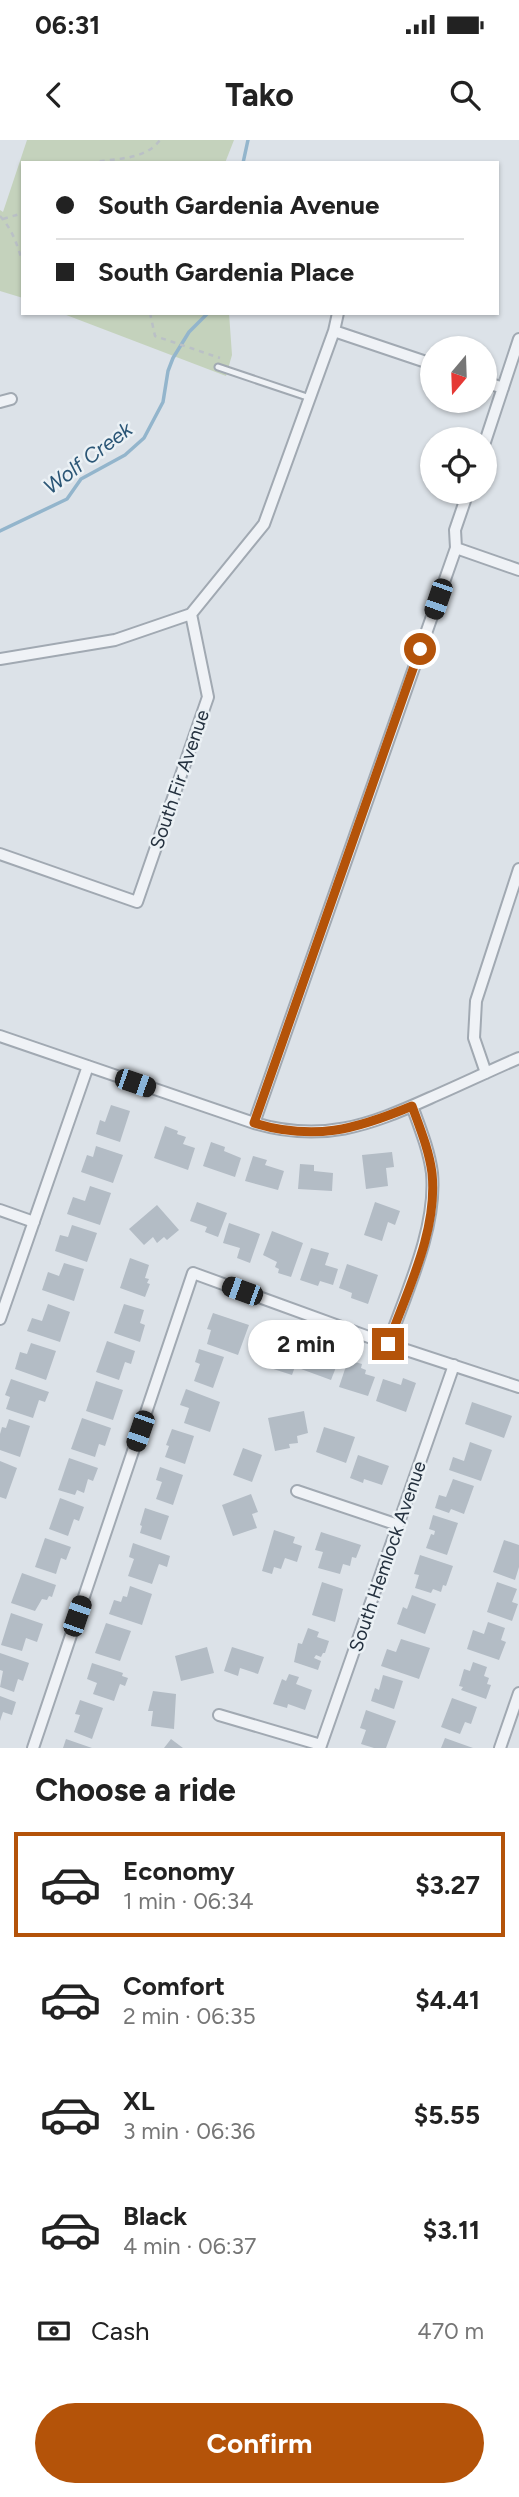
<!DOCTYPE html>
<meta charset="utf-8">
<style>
:root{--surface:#fff;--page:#f2f2f2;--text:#222;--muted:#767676;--line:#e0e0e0;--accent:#b45309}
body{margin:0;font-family:Figtree,sans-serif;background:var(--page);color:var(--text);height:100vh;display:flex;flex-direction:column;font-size:26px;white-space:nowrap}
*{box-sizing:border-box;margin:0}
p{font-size:23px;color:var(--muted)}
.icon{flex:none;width:38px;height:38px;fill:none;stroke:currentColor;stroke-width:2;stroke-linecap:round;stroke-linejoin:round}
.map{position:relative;height:1608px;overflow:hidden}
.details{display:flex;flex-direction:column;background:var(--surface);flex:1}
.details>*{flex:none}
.top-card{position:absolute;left:21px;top:21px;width:478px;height:154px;border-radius:0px;box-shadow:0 2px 5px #0004;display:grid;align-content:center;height:154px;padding:0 35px;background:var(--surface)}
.needle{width:46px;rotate:199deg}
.buttons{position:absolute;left:420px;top:196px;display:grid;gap:14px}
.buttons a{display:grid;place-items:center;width:77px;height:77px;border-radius:50%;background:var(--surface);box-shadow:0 2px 5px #0004;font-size:35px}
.end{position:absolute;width:32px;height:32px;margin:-16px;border:9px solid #b45309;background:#fff;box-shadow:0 0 0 4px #fff}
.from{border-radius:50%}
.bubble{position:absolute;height:49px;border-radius:24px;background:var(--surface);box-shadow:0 2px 5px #0004;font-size:23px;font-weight:700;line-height:49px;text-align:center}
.car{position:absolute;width:21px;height:42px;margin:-21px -10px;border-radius:9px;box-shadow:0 0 5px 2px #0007;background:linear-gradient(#222 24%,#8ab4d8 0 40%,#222 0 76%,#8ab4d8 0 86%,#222 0)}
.top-card b{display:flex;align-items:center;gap:24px;height:66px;font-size:26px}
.top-card b+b{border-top:2px solid var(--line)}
.top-card i{width:18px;height:18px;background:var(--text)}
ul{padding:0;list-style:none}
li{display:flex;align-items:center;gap:21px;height:105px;margin:0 14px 10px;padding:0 21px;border:4px solid transparent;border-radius:0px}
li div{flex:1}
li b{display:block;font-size:26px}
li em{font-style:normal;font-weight:700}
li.selected{border-color:var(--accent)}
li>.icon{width:63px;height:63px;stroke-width:1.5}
h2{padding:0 35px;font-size:32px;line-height:84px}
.pay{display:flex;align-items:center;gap:18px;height:77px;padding:0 35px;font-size:26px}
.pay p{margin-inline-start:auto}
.action{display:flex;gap:14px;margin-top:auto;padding:14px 35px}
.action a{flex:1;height:80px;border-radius:42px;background:var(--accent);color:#fff;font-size:28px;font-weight:700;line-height:80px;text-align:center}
.status{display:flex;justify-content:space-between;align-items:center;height:49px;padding:0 35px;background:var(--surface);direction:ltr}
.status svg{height:19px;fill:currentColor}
header{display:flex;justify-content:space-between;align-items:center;height:91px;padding:0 35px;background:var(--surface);font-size:32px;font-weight:700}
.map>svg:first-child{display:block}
.green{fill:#c4d2bc}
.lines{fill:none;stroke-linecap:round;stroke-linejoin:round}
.stream{stroke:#93b5cc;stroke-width:3.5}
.building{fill:#b3bcc5}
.lane-casing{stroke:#a1a9b2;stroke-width:9}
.street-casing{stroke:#a1a9b2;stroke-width:14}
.path{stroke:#bac0c6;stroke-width:2.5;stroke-dasharray:5 5;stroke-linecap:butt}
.lane{stroke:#eff2f6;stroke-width:5}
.street{stroke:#eff2f6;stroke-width:10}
.route{stroke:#b45309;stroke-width:9}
.labels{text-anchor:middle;stroke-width:5;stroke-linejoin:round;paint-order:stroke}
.street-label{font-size:19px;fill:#24313f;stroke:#ebf1f5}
.water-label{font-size:21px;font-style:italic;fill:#2b5676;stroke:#ebf1f5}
</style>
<div class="status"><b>06:31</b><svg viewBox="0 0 49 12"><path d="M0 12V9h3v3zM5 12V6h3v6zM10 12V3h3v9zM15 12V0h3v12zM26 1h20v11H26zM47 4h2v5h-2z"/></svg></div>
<header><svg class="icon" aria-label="back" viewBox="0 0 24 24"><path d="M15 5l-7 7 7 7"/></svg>Tako<svg class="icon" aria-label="search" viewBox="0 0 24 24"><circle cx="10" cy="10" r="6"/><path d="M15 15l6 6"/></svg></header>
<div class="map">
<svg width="519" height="1608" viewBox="0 0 519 1608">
<rect width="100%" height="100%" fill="#dce2e8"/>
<path class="green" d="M27,0H234L225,23H23V158L0,151V70L3,72Z
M61,173H229L232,215L226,236Z"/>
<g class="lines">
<path class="stream" d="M243,23L248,0
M0,391L67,359L81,339L125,315L144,298L163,262L168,231L173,218L189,192L208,173"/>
</g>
<path class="building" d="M111,965L130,971L120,1002L96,994L100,980L105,982Z
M165,986L178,991L177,994L186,997L183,1004L195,1008L188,1030L154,1018Z
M211,1002L225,1007L224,1011L241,1018L235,1037L203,1026Z
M96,1006L123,1015L113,1043L81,1032L87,1015L93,1017Z
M392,1012L394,1027L386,1028L388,1046L366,1049L362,1015Z
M253,1016L267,1020L265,1025L284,1031L278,1050L245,1041Z
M300,1024L314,1025V1031L333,1033L332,1051L298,1049Z
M90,1046L111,1053L100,1085L67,1074L73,1057L85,1061Z
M197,1062L227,1073L218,1097L205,1092L207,1087L190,1081Z
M375,1062L400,1071L395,1085L388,1082L382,1101L364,1095Z
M157,1065L179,1090L167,1100L164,1097L157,1103L153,1097L144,1105L129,1089Z
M229,1083L260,1094L250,1123L237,1118L240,1108L223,1103Z
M72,1085L97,1093L87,1122L55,1111L60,1095L68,1097Z
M272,1091L303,1103L291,1137L278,1133L279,1129L275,1127L277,1122L263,1115Z
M311,1108L329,1113L325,1125L338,1129L333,1145L320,1141L318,1146L300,1140Z
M130,1118L149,1125L145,1138L149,1139L147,1143L150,1144L145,1157L120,1148Z
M64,1123L84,1129L74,1161L42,1150L48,1132L59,1136Z
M347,1124L378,1135L368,1164L351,1158L352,1153L339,1148Z
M48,1164L70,1172L60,1202L27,1191L32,1178L42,1181Z
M124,1164L144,1170L140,1183L145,1185L140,1202L114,1193Z
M213,1173L249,1185L238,1215L207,1204L211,1190L207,1189Z
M288,1198L303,1204L292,1235L258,1224L266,1203L286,1206Z
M107,1201L135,1211L131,1224L125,1222L119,1240L96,1232Z
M31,1203L56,1211L46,1240L15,1229L20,1212L27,1214Z
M199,1209L224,1217L213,1248L194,1241L200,1224L195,1222Z
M308,1211L326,1217L328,1212L340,1217L331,1240L301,1229Z
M348,1220L362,1224L361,1228L366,1230L365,1234L375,1237L368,1256L339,1247Z
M403,1238L416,1243L406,1272L376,1261L383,1239L401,1245Z
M11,1239L49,1252L45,1262L39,1260L33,1278L6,1269L10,1257L5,1255Z
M96,1241L123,1250L113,1280L86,1271Z
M186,1249L220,1262L210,1292L184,1283L189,1268L180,1265Z
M472,1262L512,1276L504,1298L465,1284Z
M304,1271L308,1293L297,1296L298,1303L289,1304L290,1308L275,1311L268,1278Z
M82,1278L111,1288L105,1306L99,1304L95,1317L71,1309Z
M9,1279L30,1286L20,1317L0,1310V1294L2,1287L6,1288Z
M324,1287L355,1297L346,1323L316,1312Z
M172,1289L194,1296L185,1324L165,1317L169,1306L166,1305Z
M470,1302L492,1310L481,1341L449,1330L453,1317L464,1321Z
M243,1308L262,1315L252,1342L233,1335Z
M358,1315L389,1326L382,1345L364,1339L363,1343L350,1338Z
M69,1318L98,1328L93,1341L88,1339L84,1353L77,1350L75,1355L58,1350Z
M0,1321L17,1328L6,1359L0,1357Z
M160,1327L183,1335L173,1365L156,1359L162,1342L156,1340Z
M453,1339L474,1346L464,1374L451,1369L449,1373L435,1368L439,1355L446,1357Z
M251,1354L258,1372L252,1374L257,1388L233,1396L222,1365Z
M60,1358L84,1367L79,1381L74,1379L68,1396L49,1389Z
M145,1368L169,1376L161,1400L140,1393L142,1386L140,1385Z
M433,1375L458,1383L447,1415L426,1408L431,1394L434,1395L435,1391L429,1389Z
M274,1390L295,1397L293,1403L302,1406L297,1422L285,1418L281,1429L274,1427L272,1434L262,1431Z
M321,1392L361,1405L356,1418L352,1417L350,1426L343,1424L340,1434L318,1428L323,1412L315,1410Z
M45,1398L71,1407L66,1420L61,1418L56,1434L35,1427Z
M504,1400L519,1405V1427L515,1440L493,1432Z
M133,1403L170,1416L167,1427L159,1424L152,1444L128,1436L134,1419L129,1417Z
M420,1415L453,1426L446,1446L443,1445L441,1452L433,1449L431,1453L415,1448L419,1435L414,1434Z
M22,1433L56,1445L52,1457L49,1456L47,1460L42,1459L35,1471L11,1463Z
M322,1442L343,1449L335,1482L312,1475Z
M497,1442L517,1449L512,1462L518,1464L512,1481L487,1472Z
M130,1446L152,1454L142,1485L109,1474L114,1460L121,1462L123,1456L127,1457Z
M412,1455L436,1464L425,1494L397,1484L403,1467L407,1469Z
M11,1473L43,1484L37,1502L26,1498L22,1511L1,1505Z
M488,1482L505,1488L501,1500L506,1502L499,1520L467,1509L473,1490L484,1494Z
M106,1483L131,1491L120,1521L95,1513Z
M308,1488L319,1492L317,1497L329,1501L325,1513H323L321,1517L316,1515L314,1518L321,1521L318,1530L294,1522L298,1503L302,1504Z
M401,1499L430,1508L419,1539L381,1526L387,1509L396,1512Z
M207,1507L214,1533L181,1541L175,1516Z
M232,1507L264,1517L258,1534L240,1528L238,1536L224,1531Z
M0,1513L29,1523L23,1541L18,1539L14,1552L0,1547L3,1531L0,1530Z
M473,1522L487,1527L484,1536L489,1538L487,1544L491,1545L486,1559L461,1550L463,1547L459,1546L464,1529L470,1531Z
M92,1523L123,1533L122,1536L128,1538L125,1546L120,1544L114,1561L93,1554L97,1543L87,1539Z
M289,1534L299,1537L296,1544L312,1550L305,1570L288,1564L287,1568L273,1564L282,1539L286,1541Z
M383,1535L403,1541L394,1569L371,1561L375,1548L379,1550Z
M153,1551L176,1554L174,1589L151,1586L153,1571H148Z
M0,1556L16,1562L12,1575L3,1572L0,1581Z
M452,1558L477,1567L471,1584L465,1582L460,1594L441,1587Z
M80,1560L103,1568L92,1599L74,1592L80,1575L75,1574Z
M366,1570L396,1581L386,1608H374L361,1604L366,1590L360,1588Z
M445,1598L473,1608H441Z
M66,1599L92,1608H63Z
M171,1599L183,1608H164Z"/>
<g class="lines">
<defs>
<path id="lane" d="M218,227L310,258"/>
<path id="street" d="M334,191L432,224
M485,242L503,248
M0,262L11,259
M485,302L519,199
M456,408L519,430
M0,519L115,500L191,474L264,384L334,191L338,173
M0,714L137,762L208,557L191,474
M0,896L254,983C322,1003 368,986 430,958C460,945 489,931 519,918
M486,933L474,898L476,861L519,729
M254,983L456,408L455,390L468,352
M0,1070L34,1082
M0,1179L88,926
M388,1204C406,1153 437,1088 432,1033C429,1010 420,988 412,966
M297,1351L398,1385
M219,1575L321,1605
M33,1608L193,1133L388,1204L519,1247
M320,1608L454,1225
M500,1608L519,1553"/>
</defs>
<use href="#lane" class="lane-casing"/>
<use href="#street" class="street-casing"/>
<path class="path" d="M90,23C113,18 145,21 160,0
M0,76C13,90 18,107 23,124
M3,79L23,73
M150,173L155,196L220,218"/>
<use href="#lane" class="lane"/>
<use href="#street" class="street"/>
</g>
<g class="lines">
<path class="route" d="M388,1204C407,1151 438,1091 432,1033C429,1010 420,988 412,966C355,990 314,1001 254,983L420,509"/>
</g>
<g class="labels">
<g class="street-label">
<text transform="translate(179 639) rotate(-71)" y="7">South Fir Avenue</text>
<text transform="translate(387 1416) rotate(-71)" y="7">South Hemlock Avenue</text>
</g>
<g class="water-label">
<text transform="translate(88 318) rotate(-37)" y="7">Wolf Creek</text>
</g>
</g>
</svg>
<div class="buttons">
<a><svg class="needle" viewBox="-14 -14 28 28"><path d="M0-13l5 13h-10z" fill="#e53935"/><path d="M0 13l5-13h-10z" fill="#767676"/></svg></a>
<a><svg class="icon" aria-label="locate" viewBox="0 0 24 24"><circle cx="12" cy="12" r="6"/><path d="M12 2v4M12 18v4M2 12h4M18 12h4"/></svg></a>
</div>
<i class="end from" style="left:420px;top:509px"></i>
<i class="end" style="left:388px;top:1204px"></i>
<div class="bubble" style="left:248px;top:1180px;width:116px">2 min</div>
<i class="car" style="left:438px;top:459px;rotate:199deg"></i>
<i class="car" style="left:135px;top:943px;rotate:109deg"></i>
<i class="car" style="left:242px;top:1151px;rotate:290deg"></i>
<i class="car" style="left:140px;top:1291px;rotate:199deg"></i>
<i class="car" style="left:77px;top:1476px;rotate:19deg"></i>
<div class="top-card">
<b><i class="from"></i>South Gardenia Avenue</b>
<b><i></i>South Gardenia Place</b>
</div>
</div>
<section class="details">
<h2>Choose a ride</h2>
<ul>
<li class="selected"><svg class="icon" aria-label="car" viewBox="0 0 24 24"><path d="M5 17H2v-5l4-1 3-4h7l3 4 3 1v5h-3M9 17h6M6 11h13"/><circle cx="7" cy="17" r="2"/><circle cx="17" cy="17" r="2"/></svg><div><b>Economy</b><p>1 min · 06:34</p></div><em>$3.27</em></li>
<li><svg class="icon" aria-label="car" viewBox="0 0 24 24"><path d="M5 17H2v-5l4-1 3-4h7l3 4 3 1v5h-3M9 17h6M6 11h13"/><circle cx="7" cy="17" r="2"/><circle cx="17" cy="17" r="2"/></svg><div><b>Comfort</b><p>2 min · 06:35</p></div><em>$4.41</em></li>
<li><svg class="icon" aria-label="car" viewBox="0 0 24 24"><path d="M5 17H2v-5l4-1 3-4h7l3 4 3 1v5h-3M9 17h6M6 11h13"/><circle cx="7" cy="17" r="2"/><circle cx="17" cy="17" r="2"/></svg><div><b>XL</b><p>3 min · 06:36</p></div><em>$5.55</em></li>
<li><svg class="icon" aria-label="car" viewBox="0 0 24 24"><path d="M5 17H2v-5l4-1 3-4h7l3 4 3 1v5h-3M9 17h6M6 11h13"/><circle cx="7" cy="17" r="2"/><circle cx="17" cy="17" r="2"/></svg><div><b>Black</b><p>4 min · 06:37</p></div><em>$3.11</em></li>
</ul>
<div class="pay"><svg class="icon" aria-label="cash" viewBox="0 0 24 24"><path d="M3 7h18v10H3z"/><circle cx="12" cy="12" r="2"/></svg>Cash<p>470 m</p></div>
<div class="action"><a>Confirm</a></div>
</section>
